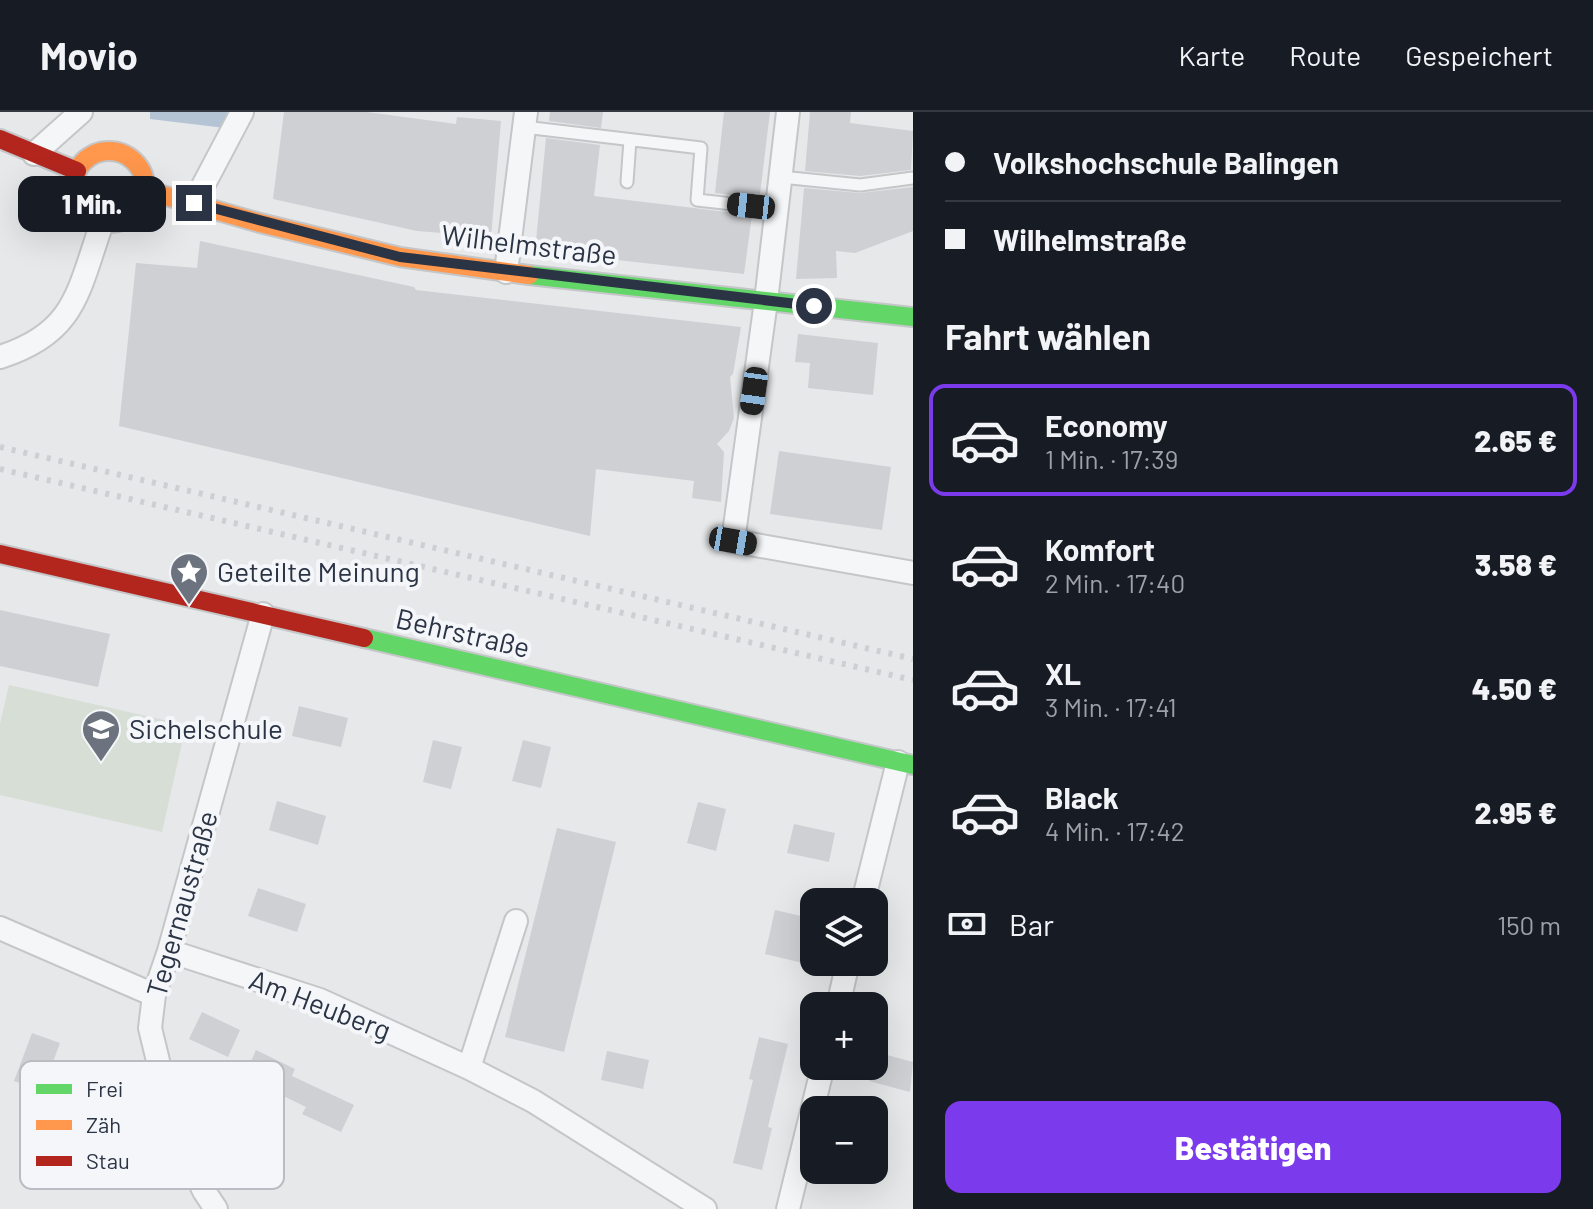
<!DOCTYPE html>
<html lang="de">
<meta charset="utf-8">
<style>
:root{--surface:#171b24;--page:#242831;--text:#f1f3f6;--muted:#9ea1a6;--line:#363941;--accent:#7c3aed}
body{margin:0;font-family:Barlow,sans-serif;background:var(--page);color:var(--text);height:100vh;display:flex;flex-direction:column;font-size:30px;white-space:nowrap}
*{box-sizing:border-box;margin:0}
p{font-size:26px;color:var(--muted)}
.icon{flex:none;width:44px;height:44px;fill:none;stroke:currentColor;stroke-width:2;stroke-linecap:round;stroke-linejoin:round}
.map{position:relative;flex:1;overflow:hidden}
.panel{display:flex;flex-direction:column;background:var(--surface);width:680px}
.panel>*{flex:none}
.guide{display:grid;align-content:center;height:176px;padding:0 32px;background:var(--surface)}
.buttons{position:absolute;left:800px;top:776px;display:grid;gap:16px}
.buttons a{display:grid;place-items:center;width:88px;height:88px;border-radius:16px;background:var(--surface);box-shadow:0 8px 32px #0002;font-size:40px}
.end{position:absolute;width:36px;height:36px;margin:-18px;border:10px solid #2b3445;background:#fff;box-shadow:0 0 0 4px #fff}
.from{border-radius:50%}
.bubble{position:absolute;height:56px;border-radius:16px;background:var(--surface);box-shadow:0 8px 32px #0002;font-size:26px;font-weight:800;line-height:56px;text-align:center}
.car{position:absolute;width:24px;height:48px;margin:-24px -12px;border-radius:10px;box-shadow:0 0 6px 2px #0007;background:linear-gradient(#222 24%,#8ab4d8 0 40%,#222 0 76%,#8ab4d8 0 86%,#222 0)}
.guide b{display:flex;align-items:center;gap:28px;height:76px;font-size:30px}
.guide b+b{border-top:2px solid var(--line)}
.guide i{width:20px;height:20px;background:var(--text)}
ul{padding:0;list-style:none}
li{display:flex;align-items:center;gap:24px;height:112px;margin:0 16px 12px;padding:0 16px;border:4px solid transparent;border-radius:16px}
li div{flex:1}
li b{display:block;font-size:30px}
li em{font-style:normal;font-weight:800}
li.selected{border-color:var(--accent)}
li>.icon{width:72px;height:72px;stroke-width:1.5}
h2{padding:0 32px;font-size:36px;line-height:96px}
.pay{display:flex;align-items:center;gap:20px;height:88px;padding:0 32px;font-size:30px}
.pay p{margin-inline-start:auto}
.cta{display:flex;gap:16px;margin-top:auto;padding:16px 32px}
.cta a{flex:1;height:92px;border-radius:16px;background:var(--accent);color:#fff;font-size:32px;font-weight:800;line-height:92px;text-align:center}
header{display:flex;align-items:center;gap:48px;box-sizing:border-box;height:112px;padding:0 40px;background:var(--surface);border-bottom:2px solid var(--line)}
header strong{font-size:38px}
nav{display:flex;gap:44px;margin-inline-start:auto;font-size:28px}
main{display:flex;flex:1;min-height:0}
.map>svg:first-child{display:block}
.green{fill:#d6ded6}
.water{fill:#b4c4d5}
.building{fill:#ced0d3}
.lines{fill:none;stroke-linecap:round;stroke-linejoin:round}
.lane-casing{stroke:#c4c6c8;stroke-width:15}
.street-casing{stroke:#c4c6c8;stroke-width:26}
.fast-casing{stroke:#c4c6c8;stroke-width:22}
.slow-casing{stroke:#c4c6c8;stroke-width:22}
.jam-casing{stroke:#c4c6c8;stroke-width:22}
.lane{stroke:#f5f6f7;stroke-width:11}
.street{stroke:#f5f6f7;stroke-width:22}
.fast{stroke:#63d668;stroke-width:18}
.slow{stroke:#ff974d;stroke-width:18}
.jam{stroke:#b3261e;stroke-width:18}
.rail{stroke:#cecfd2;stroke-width:6;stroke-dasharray:4 8;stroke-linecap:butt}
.route{stroke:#2b3445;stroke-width:10}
.labels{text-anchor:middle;stroke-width:8;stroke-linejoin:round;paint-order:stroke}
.street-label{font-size:28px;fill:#2b3445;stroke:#f4f6f9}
.poi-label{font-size:28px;fill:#2b3445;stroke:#f4f6f9;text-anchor:start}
.key{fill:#f4f6f9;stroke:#b8bcc3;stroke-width:2}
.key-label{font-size:22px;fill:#2b3445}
</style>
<header>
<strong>Movio</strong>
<nav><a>Karte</a><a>Route</a><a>Gespeichert</a></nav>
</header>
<main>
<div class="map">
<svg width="913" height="1097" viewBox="0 0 913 1097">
<rect width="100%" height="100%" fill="#e6e8ea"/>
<path class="green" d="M9,573L186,613L162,720L0,683V612Z"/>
<path class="water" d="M150,0H227L225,16L150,7Z"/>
<path class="building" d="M284,0H367L456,12L457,5L501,9L491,125L417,119L273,87Z
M550,0H603L601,16L549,9Z
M724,0H770L760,82L755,81L754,86L715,81Z
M810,0H851L850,11L913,19L911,58L860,64L805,59Z
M546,26L600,33L594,84L752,103L744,162L535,139Z
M913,75V119L855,141L836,139L837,166L796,167L804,76L860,81Z
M200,129L414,175L416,178L741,215L733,262L730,265L734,306L729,319L717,332L724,340L721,390L692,386L694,369L596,357L590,424L119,314L136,151L197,156Z
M798,222L878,231L873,283L808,276L810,251L795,250Z
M779,339L891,355L882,418L770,402Z
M0,498L110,522L98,575L0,554Z
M299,594L348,606L341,635L292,624Z
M433,628L462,635L451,677L423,670Z
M523,628L551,635L541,676L512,669Z
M277,689L326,704L318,733L269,718Z
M698,690L726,697L716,739L687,731Z
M794,712L835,721L829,750L787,741Z
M557,716L616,730L564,940L505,925Z
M258,776L306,792L297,820L248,804Z
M775,798L814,807V839L811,853L765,842Z
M202,900L240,918L228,945L189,927Z
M32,921L60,931L42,979L14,969Z
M759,925L788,932L768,1015L772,1016L762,1058L733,1051L753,968L749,967Z
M256,938L295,957L292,964L354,993L341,1020L302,1002L306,995L244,965Z
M607,939L649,948L643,977L601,968Z
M876,940L913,950L910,980L869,969Z
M84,1022L132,1037L124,1064L101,1056L94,1078L68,1071Z"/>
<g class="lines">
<defs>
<path id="lane" d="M524,15L701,36L697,88L777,97
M781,65L860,73L913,66
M627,70L630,28"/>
<path id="street" d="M788,0L766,189L733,429L913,461
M34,42L81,0
M194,91L242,0
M506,160L526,0
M0,245C76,221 78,179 102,111
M863,790L898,650
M0,816L154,883
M169,839L320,888L469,956L533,989L705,1097
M838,894L848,850
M469,956L516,809
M216,1097L204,1079L174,1015L150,916L154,883L169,839L263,502
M788,1097L823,954"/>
<path id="fast" d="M529,163L913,205
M364,526L913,653"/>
<path id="slow" d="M73 75a36 36 0 1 1 72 0a36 36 0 1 1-72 0Z
M145,78L260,111L400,145L529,163"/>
<path id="jam" d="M0,27L77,59
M0,442L364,526"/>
</defs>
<use href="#lane" class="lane-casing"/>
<use href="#street" class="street-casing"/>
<use href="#fast" class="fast-casing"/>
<use href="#slow" class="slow-casing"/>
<use href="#jam" class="jam-casing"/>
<use href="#lane" class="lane"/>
<use href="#street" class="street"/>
<use href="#fast" class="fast"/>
<use href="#slow" class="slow"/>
<use href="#jam" class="jam"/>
<path class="rail" d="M0,335L913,547
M0,357L913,568"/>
</g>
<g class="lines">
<path class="route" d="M194,91L400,145L814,194"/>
</g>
<defs>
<symbol id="sight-pin" viewBox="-11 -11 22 30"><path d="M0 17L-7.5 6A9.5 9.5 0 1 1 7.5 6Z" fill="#6c737f" stroke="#f4f6f9"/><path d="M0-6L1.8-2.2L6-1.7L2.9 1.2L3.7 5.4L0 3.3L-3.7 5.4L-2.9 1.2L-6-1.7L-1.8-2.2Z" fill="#fff"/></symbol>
<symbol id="school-pin" viewBox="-11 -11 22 30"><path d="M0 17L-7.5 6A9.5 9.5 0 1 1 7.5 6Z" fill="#6c737f" stroke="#f4f6f9"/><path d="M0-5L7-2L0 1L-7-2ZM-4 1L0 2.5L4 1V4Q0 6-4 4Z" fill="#fff"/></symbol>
</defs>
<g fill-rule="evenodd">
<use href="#sight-pin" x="167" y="438" width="44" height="60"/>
<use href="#school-pin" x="79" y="595" width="44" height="60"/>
</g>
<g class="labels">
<g class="street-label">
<text transform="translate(529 133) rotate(7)" y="10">Wilhelmstraße</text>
<text transform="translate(463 521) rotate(13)" y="10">Behrstraße</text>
<text transform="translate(182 792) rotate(-74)" y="10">Tegernaustraße</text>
<text transform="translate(320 893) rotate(21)" y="10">Am Heuberg</text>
</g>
<g class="poi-label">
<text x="217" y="470">Geteilte Meinung</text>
<text x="129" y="627">Sichelschule</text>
</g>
</g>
<rect x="20" y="949" width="264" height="128" rx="12" class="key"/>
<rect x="36" y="972" width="36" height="10" fill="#63d668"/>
<rect x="36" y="1008" width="36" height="10" fill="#ff974d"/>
<rect x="36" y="1044" width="36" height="10" fill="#b3261e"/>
<g class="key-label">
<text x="86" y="985">Frei</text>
<text x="86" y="1021">Zäh</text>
<text x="86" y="1057">Stau</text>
</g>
</svg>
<div class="buttons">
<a><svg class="icon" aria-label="layers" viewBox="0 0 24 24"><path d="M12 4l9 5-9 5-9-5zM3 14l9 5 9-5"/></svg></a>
<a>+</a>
<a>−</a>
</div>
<i class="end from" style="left:814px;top:194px"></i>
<i class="end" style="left:194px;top:91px"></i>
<div class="bubble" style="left:18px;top:64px;width:148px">1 Min.</div>
<i class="car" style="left:751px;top:94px;rotate:276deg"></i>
<i class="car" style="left:754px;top:279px;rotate:188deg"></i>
<i class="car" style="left:733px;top:429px;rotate:100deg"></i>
</div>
<section class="panel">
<div class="guide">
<b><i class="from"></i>Volkshochschule Balingen</b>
<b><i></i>Wilhelmstraße</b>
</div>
<h2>Fahrt wählen</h2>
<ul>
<li class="selected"><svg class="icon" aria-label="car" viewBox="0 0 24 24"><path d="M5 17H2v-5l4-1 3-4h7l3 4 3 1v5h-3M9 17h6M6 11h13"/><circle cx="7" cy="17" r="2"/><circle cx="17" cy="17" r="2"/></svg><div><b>Economy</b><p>1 Min. · 17:39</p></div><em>2.65 €</em></li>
<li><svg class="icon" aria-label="car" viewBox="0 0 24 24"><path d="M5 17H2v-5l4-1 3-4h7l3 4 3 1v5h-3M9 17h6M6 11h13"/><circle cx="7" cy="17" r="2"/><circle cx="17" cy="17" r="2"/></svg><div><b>Komfort</b><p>2 Min. · 17:40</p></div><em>3.58 €</em></li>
<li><svg class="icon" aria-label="car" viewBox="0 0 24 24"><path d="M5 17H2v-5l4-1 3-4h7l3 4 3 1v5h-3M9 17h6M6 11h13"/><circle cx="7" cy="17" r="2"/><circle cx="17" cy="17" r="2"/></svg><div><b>XL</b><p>3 Min. · 17:41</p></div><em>4.50 €</em></li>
<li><svg class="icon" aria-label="car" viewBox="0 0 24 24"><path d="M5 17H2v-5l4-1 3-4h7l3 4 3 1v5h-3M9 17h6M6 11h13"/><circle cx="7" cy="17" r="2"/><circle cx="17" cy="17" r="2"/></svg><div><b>Black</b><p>4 Min. · 17:42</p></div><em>2.95 €</em></li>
</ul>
<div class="pay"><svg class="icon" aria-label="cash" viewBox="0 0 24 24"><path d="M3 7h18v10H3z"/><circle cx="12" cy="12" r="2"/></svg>Bar<p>150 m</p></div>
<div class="cta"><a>Bestätigen</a></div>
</section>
</main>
